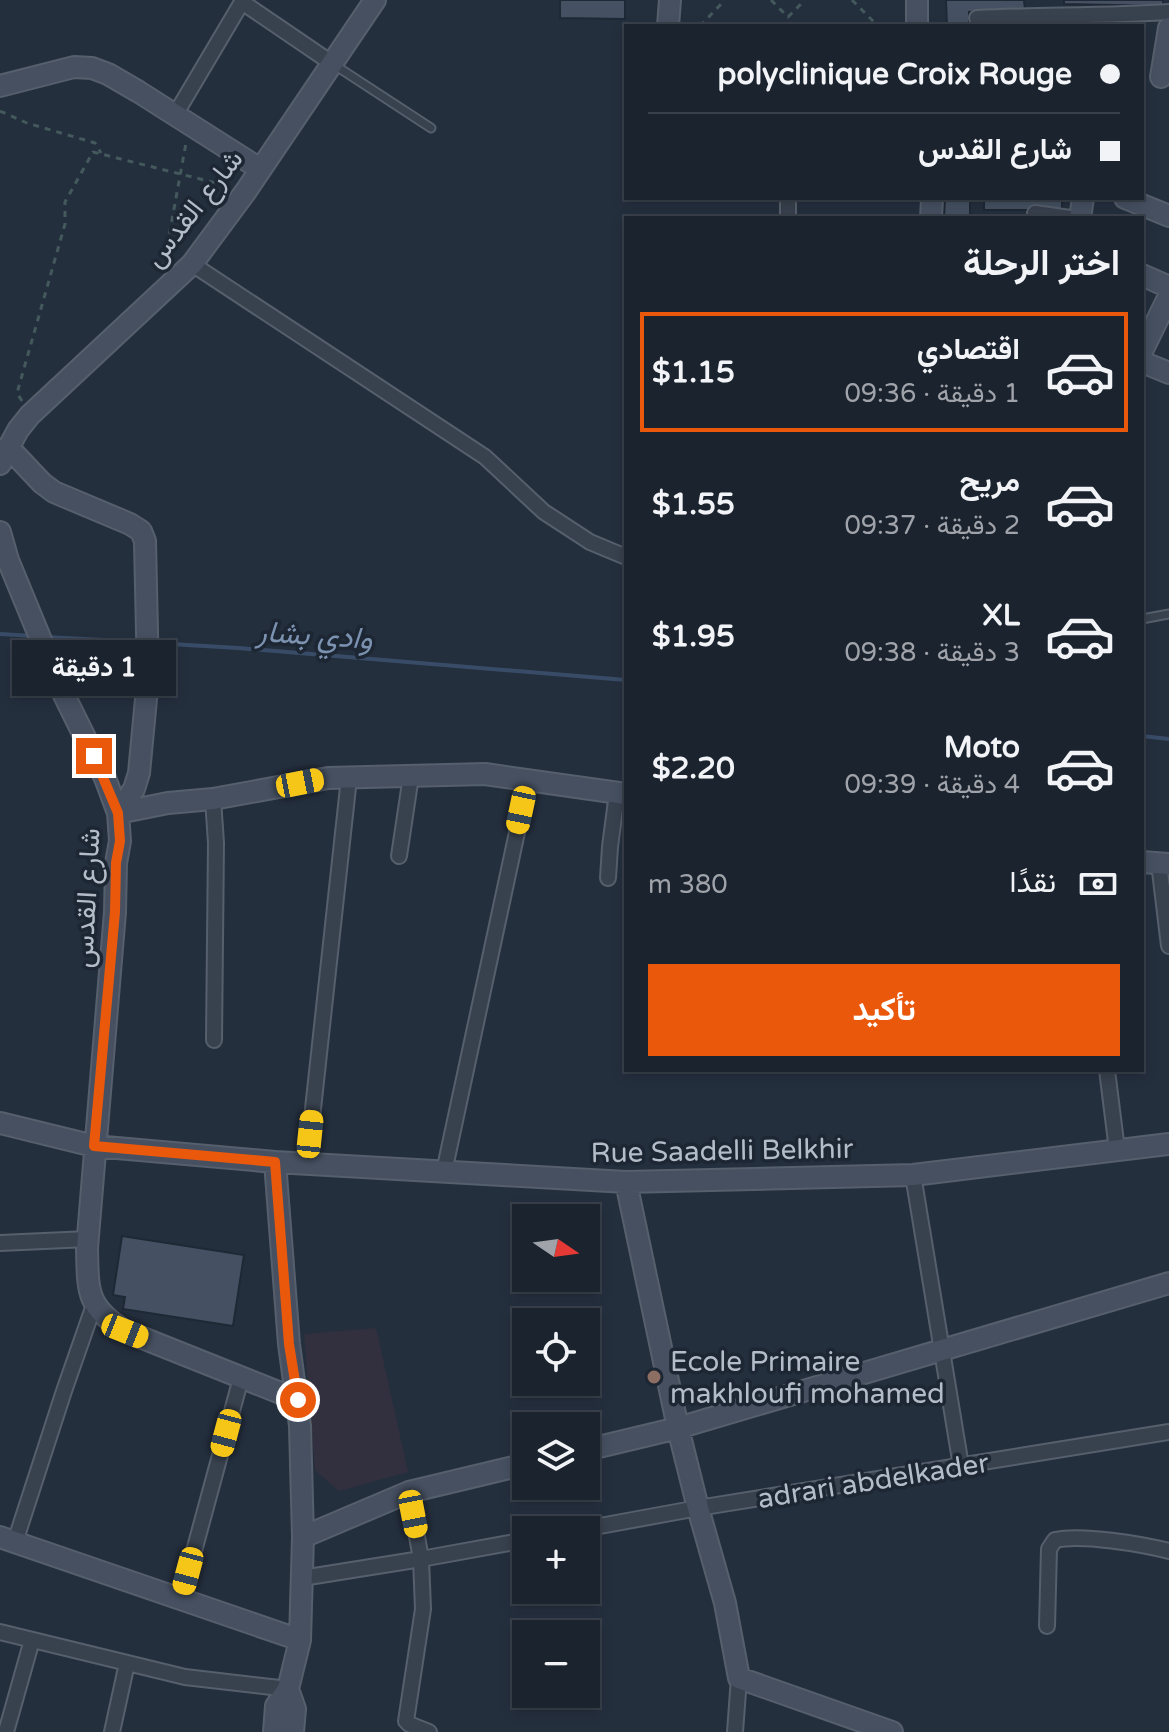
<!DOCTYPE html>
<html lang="ar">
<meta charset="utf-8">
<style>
:root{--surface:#1b232e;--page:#242b36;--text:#f1f3f6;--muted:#a0a4aa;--line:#39404a;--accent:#ea580c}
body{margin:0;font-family:"Varela Round",Vazirmatn,sans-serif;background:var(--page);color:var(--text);direction:rtl;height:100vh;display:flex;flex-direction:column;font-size:30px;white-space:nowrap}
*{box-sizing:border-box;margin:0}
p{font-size:26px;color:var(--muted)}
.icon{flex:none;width:44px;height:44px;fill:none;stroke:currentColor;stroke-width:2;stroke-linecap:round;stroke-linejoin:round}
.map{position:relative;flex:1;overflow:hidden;direction:ltr}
.panel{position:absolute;left:624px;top:216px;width:520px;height:856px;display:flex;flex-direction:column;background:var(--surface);border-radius:0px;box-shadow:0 4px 12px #0003,0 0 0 2px var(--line);direction:rtl}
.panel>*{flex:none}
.guide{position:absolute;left:624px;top:24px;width:520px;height:176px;border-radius:0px;box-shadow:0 4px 12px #0003,0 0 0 2px var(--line);direction:rtl;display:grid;align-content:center;height:176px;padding:0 24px;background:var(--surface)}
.needle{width:52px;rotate:103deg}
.fabs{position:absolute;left:512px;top:1204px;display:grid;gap:16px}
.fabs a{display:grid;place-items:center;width:88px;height:88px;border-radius:0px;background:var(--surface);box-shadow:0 4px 12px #0003,0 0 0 2px var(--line);font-size:40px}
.end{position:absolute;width:36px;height:36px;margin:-18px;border:10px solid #ea580c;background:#fff;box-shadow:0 0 0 4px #fff}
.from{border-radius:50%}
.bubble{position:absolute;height:56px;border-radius:0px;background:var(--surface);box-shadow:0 4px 12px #0003,0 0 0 2px var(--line);font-size:26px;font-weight:700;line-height:56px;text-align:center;direction:rtl}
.car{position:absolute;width:24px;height:48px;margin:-24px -12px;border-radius:10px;box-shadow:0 0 6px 2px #0007;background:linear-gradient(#f5c518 24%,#345 0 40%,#f5c518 0 76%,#345 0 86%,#f5c518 0)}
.guide b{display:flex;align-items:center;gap:28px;height:76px;font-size:30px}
.guide b+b{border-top:2px solid var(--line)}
.guide i{width:20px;height:20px;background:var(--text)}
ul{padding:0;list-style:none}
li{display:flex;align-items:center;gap:24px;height:120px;margin:0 16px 12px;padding:0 8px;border:4px solid transparent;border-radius:0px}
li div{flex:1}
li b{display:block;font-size:30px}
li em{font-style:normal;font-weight:700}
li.current{border-color:var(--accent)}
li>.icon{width:72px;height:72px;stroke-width:1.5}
h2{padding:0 24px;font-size:36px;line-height:96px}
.pay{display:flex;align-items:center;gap:20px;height:88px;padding:0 24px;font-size:30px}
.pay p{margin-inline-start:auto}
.button{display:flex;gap:16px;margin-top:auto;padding:16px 24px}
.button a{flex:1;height:92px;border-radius:0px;background:var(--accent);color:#fff;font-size:32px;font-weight:700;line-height:92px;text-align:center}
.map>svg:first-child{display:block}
.medical{fill:#32303f}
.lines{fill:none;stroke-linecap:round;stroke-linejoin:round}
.stream{stroke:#394c67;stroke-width:4}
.building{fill:#455162;stroke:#1f2835;stroke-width:2}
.lane-casing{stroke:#565f6c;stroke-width:11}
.street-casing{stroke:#565f6c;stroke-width:18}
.secondary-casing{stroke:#565f6c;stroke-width:24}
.path{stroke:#44595c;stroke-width:3;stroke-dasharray:6 6;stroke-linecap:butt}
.lane{stroke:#38414e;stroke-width:7}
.street{stroke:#38414e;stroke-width:14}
.secondary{stroke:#465061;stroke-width:20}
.route{stroke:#ea580c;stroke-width:10}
.education-dot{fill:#8d6e63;stroke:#1d2633;stroke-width:3}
.labels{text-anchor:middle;stroke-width:7;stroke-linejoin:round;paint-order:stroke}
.street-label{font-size:28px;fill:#b4bcc9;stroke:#1d2633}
.poi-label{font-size:28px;fill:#b4bcc9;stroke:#1d2633;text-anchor:start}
.water-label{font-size:30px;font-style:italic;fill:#7c92b1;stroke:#1d2633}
</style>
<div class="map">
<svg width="1169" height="1732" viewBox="0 0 1169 1732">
<rect width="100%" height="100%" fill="#242f3e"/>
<path class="medical" d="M376,1328L408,1472L339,1491L315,1470L304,1334Z"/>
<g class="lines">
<path class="stream" d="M0,634L33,636
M46,637L141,642
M154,643L238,648L626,680
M1142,736L1169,739"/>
</g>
<path class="building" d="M560,0H625V19L560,18Z
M946,0H1024L1025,10L969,12V26H947Z
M1064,0H1163V6L1064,4Z
M945,198H970V218H944Z
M984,198H1062V210H984Z
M122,1236L244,1255L233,1326L123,1309L125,1297L113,1295Z"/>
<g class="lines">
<defs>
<path id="lane" d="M333,64L431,128
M1142,619L1169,614"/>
<path id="street" d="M977,18C1041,15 1105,16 1169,12
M175,115L242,2L333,64
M788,198V218
M1035,213L1070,218
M192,264L485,457L544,512L590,542L626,557
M213,799L216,843L214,1040
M399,856L411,776
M1159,863L1169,946
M608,878L610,847L617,793
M1107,1070L1117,1150
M307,1164L349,778
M444,1172L528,781
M913,1175L961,1466
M0,1243L88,1239
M409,1492L421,1559L526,1540
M578,1530L698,1508L1169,1432
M15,1542L64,1391L94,1305
M302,1578L421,1559L423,1609L406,1721L409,1724L429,1732
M181,1599L241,1378
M1047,1626L1049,1549L1055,1540C1082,1534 1141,1544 1169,1551
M0,1632L185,1677L288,1689
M6,1732L32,1640
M112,1732L127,1663
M735,1732L739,1678"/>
<path id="secondary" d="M917,0V26
M668,26L670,0
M1161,77L1169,28
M0,86L74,67L92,68L108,74L139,92L260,169
M1125,198L1169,216
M931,218L932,198
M1080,218L1083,198
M1142,275L1169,287
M1142,351L1169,296
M1142,362L1169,373
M8,447L42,483L54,492L130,524L141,531L145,541L148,678L139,773L134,789L118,813
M0,464L18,430L30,415L192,264L246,191L375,0
M0,532L8,560L62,691L105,778L118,813L120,841L116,863L115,912L87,1248C88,1291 86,1307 125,1331L298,1400
M118,813L168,803L213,799L328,778L485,774L626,794
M1142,862L1169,864
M0,1123L94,1146L275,1162L289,1344L300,1426L303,1537L300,1640L288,1689L276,1706L274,1732
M275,1162L626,1182L913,1175L1169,1144
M626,1182L678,1428L698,1508L725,1603L739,1678L892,1732
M586,1450L678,1428L1169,1283
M0,1537L300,1640
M303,1537L409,1492L526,1464
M288,1689L295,1709L293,1732"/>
</defs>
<use href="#lane" class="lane-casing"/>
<use href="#street" class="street-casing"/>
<use href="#secondary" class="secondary-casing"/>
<path class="path" d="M771,0L788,17L805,0
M852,0L878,26
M700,26L725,0
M0,111L27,123L95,143L101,153
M163,269L186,143
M22,401L17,393L65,224V202L93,152L228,186"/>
<use href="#lane" class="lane"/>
<use href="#street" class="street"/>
<use href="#secondary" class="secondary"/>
</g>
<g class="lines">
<path class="route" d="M94,756L118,813L120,841L116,863L115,912L94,1146L275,1162L289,1344L298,1400"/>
</g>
<circle class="education-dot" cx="654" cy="1377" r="8"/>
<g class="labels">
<g class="street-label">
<text transform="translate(193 208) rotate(-52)" y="10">شارع القدس</text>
<text transform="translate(86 898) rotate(-87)" y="10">شارع القدس</text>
<text transform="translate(722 1150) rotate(-1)" y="10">Rue Saadelli Belkhir</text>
<text transform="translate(873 1480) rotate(-9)" y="10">adrari abdelkader</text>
</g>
<g class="poi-label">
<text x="670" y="1371">Ecole Primaire<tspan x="670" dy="32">makhloufi mohamed</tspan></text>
</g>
<g class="water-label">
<text transform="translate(315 635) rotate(4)" y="10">وادي بشار</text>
</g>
</g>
</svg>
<div class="fabs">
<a><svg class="needle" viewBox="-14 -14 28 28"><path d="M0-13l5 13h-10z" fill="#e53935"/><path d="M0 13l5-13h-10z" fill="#a0a4aa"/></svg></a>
<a><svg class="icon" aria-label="locate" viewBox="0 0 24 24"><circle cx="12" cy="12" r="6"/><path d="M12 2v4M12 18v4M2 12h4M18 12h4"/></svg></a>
<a><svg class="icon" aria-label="layers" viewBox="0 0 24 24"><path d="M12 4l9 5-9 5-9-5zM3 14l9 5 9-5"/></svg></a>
<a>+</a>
<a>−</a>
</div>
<i class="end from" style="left:298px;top:1400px"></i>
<i class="end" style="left:94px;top:756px"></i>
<div class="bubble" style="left:12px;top:640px;width:164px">1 دقيقة</div>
<i class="car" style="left:300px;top:783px;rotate:79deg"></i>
<i class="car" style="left:521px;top:810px;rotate:192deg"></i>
<i class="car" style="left:310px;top:1134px;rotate:6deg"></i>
<i class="car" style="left:125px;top:1331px;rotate:112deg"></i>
<i class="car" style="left:226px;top:1433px;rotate:195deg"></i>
<i class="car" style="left:413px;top:1514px;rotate:169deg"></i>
<i class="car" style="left:188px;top:1571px;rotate:195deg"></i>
<div class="guide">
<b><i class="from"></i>polyclinique Croix Rouge</b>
<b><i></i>شارع القدس</b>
</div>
<section class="panel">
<h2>اختر الرحلة</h2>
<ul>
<li class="current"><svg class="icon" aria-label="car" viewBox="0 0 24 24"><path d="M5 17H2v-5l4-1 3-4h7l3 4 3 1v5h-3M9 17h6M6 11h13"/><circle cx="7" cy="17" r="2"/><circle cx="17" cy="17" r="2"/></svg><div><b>اقتصادي</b><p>1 دقيقة · 09:36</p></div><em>$1.15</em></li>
<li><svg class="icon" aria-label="car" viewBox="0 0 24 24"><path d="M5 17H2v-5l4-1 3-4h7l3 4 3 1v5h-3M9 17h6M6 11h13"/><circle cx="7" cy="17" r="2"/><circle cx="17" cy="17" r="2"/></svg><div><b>مريح</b><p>2 دقيقة · 09:37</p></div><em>$1.55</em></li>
<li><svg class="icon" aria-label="car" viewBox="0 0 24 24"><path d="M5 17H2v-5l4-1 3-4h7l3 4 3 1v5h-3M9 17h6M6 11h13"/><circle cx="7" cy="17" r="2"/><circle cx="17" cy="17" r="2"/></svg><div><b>XL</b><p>3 دقيقة · 09:38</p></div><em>$1.95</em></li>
<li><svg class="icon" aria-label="car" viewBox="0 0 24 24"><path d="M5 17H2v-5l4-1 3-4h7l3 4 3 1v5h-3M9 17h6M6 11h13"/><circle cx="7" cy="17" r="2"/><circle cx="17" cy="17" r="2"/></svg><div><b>Moto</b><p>4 دقيقة · 09:39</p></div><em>$2.20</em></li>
</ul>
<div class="pay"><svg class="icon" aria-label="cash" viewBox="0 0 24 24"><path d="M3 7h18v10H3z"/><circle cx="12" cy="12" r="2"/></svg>نقدًا<p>380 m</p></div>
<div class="button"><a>تأكيد</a></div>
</section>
</div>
